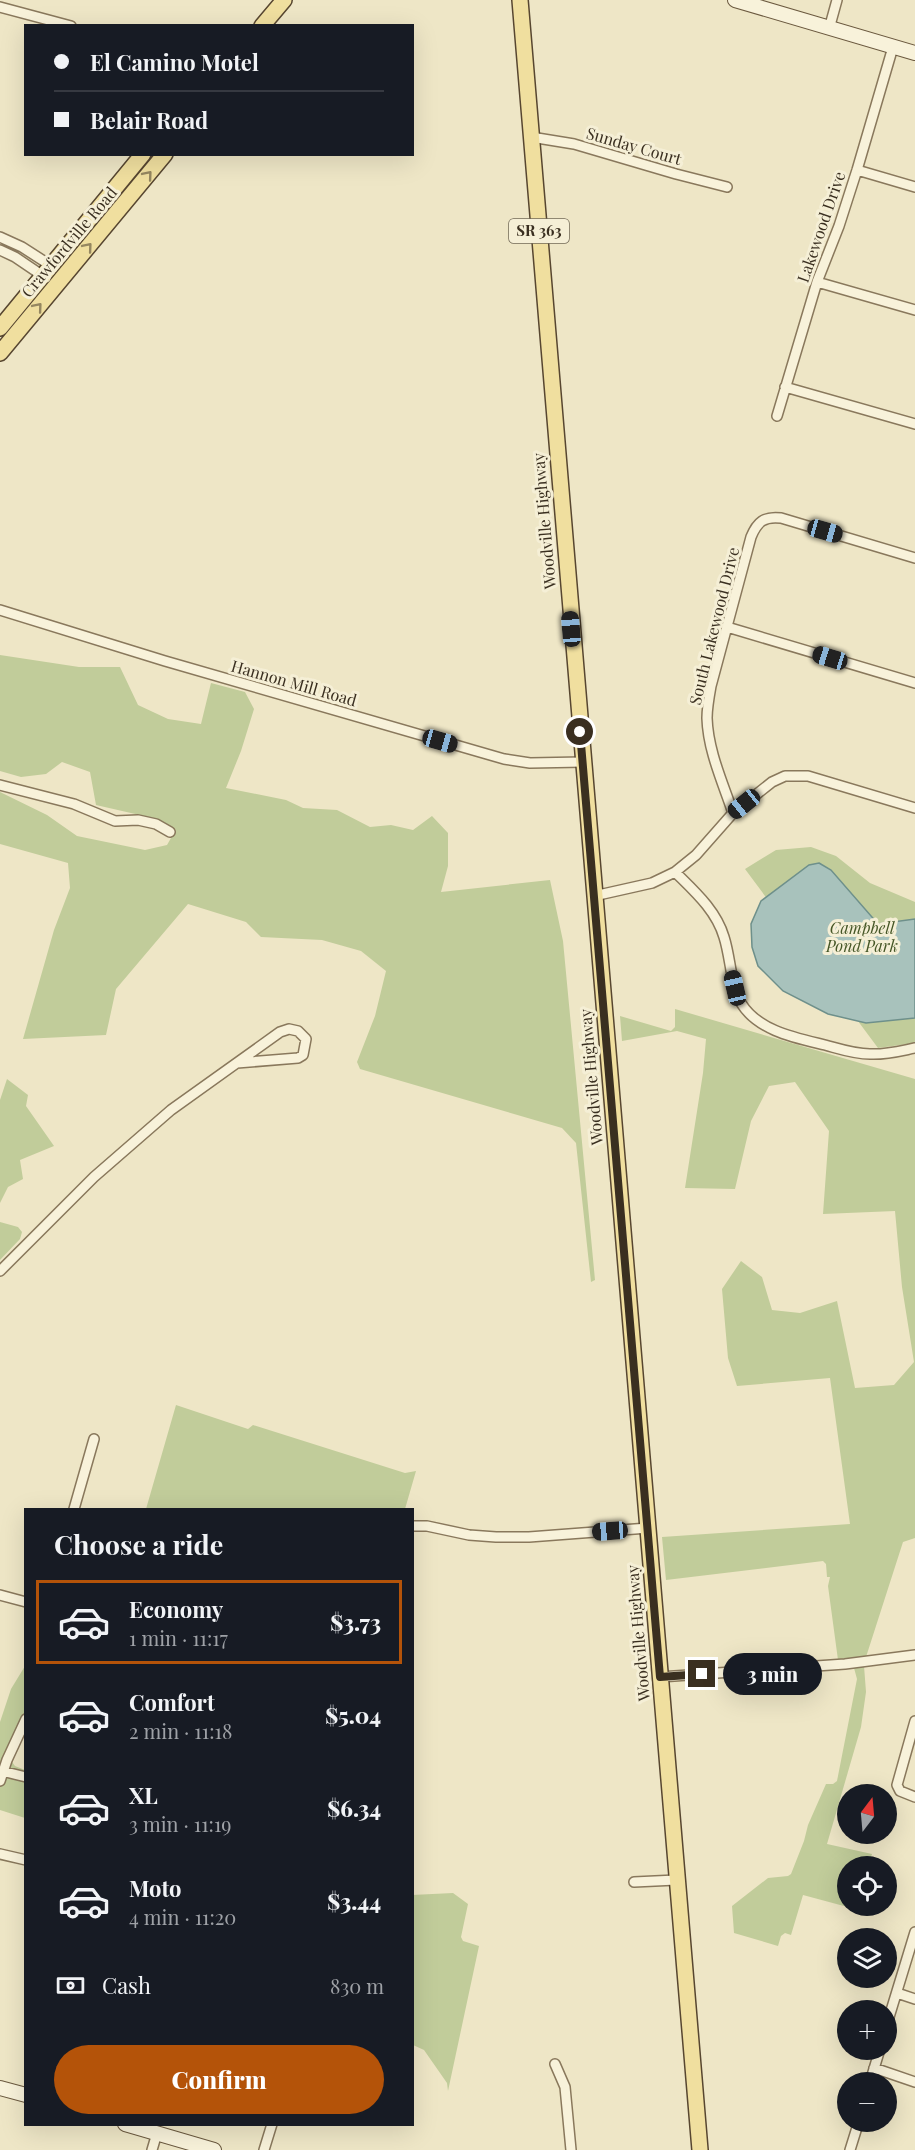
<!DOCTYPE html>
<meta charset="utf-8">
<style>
:root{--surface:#171b24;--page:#242831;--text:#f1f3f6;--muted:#9ea1a6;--line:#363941;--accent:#b45309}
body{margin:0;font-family:"Playfair Display",serif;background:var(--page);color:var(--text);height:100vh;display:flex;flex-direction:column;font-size:22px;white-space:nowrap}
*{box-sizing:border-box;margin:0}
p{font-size:20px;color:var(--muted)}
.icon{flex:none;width:33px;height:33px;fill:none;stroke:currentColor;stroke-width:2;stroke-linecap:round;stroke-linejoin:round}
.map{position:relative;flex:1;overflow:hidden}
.panel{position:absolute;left:24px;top:1508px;width:390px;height:618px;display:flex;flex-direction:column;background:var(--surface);border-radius:0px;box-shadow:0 6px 24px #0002}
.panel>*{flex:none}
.hud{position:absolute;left:24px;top:24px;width:390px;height:132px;border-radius:0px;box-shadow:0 6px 24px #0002;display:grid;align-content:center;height:132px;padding:0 30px;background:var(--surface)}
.needle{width:39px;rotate:16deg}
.tools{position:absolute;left:837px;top:1784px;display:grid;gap:12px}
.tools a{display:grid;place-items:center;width:60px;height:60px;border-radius:50%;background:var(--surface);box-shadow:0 6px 24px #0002;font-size:30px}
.end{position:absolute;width:27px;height:27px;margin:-14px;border:8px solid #3a2f20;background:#fff;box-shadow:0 0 0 3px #fff}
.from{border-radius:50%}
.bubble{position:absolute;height:42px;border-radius:21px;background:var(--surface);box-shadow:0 6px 24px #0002;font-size:20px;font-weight:800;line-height:42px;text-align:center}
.car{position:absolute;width:18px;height:36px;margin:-18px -9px;border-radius:8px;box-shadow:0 0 4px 2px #0007;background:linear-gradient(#222 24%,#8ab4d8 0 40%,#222 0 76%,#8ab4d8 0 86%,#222 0)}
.hud b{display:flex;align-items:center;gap:21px;height:57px;font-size:22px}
.hud b+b{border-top:2px solid var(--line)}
.hud i{width:15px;height:15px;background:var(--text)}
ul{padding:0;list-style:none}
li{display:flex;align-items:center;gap:18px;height:84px;margin:0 12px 9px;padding:0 18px;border:3px solid transparent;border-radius:0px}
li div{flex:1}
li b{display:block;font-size:22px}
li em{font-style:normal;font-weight:800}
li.active{border-color:var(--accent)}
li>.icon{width:54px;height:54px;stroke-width:1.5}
h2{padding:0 30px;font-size:27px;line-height:72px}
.pay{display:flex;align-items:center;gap:15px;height:66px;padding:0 30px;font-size:22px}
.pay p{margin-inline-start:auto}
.action{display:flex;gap:12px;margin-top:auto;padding:12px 30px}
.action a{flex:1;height:69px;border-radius:36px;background:var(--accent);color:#fff;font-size:24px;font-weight:800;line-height:69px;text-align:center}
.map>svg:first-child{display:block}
.green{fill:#c1cc9a}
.water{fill:#a8c2bc;stroke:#6e908b;stroke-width:1.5}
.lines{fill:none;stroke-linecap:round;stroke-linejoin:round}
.street-casing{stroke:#89785c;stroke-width:12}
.secondary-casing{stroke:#6b593f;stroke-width:16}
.primary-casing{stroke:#574630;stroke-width:18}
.street{stroke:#f8f2da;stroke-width:9}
.secondary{stroke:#f8f2da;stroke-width:14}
.primary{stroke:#f0df9f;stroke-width:15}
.oneway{stroke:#958760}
.route{stroke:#3a2f20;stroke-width:8}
.labels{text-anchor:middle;stroke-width:6;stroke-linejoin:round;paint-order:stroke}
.shield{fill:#f5efd6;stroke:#726957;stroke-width:1.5}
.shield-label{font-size:15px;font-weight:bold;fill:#3a2f20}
.street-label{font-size:16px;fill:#3a2f20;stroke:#f5efd6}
.park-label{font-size:16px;font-style:italic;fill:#455626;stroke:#f5efd6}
</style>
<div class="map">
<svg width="915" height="2150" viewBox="0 0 915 2150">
<rect width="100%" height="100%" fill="#eee6c6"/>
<path class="green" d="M0,655L79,667H120L138,705L168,719L201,724L211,683L245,692L254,709L241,751L226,788L286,800L303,808L337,810L370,827L391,825L413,830L432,816L448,833V866L441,892L550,880L563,941L595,1280L591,1282L576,1143L562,1128L360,1069L357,1062L375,1016L386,971L361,951L322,940L261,937L246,922L188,904L116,989L106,1035L23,1039L54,930L70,888L68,863L0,844V792L47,815L77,836L145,850L167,845L175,831L144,816L96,805L90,772L62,762L46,774L21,777L0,771Z
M811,847L836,856L870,883L915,902V1043L878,1048L745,869L776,850Z
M675,1009L915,1079V1538L903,1542L866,1657L838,1660L828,1586L830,1577H827L826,1564L823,1561L666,1580L662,1537L850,1524L830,1378L737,1386L728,1358L722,1289L741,1261L762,1277L772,1310L800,1313L837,1301L855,1388L894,1385L914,1362L902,1287L895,1211L823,1214L829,1131L795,1082L769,1086L751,1121L735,1189L685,1188L703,1073L706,1039L677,1031L622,1041L620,1016L671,1031L675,1027Z
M7,1079L28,1095L26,1106L54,1146L20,1160L23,1179L8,1187L0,1203V1100Z
M0,1222L18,1227L22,1232L20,1239L0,1260Z
M176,1405L248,1429L253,1425L405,1473L416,1471L405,1509H146Z
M25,1666V1734H23L12,1762L15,1766L25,1770V1818L0,1810V1722L11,1689Z
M864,1666L866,1692L861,1727L827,1844L872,1854L868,1866H848V1905H856L855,1909L803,1895L791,1935L785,1933L781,1936L778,1946L734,1933L732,1906L768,1878L788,1876L791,1874L804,1841L808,1825L826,1784H833L837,1781L857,1679L854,1668Z
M453,1893L468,1904L461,1937L463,1941L479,1946L448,2091L447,2083L424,2050L413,2045L412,1895Z"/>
<path class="water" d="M819,863L831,870L878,924L915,919V1018L866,1023L828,1014L783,991L758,966L752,947L751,924L761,901L809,865Z"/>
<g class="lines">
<defs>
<path id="street" d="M0,7L71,26
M829,29L837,0
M531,137L574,144L676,174L727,187
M857,170L915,187
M0,237L22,247L53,267
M0,250L15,257L46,278
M817,282L915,310
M785,387L915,424
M777,416L817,282L839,226L857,170L893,47
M0,610L165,661L504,759L530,763L583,762
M727,627L915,683
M0,785L74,804L115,821L138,820L156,824L170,832
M733,813C723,783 708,751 707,718C707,708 709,697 711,686L751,537C757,522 764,516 781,518L915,558
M675,872C694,891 716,910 724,937C731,959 730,982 741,1003C758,1031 796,1038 825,1045C840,1049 854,1054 870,1054C885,1055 900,1051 915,1048
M594,896L652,883L675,872L696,855L733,813L772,782L785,776H808L915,808
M0,1271L94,1177L171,1110L280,1032L289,1029L298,1031L306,1039L303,1055L298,1058L237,1063
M74,1509L94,1439
M412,1526H427L469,1535L496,1537H529L648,1528
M0,1595L26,1602
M660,1677L845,1664L915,1655
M915,1721L897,1785L900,1791L915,1797
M2,1771L26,1777
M0,1781L7,1760L26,1719
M0,1854L26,1860
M634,1882L676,1880
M897,1993L915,1999
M886,2027L915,1932
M555,2064L565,2087L571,2150
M874,2068L915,2082
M870,2082L880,2049
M152,2150L157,2133
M264,2150L272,2124
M850,2150L859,2121"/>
<path id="secondary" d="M735,0L915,53
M0,2088L26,2095
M125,2124L214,2150"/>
<path id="primary" d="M520,0L700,2150
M262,26L284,0
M0,328L143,154
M0,353L165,154"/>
</defs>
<use href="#street" class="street-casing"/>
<use href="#secondary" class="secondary-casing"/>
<use href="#primary" class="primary-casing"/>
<use href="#street" class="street"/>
<use href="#secondary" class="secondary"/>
<use href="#primary" class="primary"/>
</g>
<defs><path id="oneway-chevron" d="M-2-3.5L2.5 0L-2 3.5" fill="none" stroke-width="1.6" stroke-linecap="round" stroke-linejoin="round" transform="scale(1.5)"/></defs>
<g class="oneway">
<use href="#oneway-chevron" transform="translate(148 175) rotate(-50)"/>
<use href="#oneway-chevron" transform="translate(88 247) rotate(-50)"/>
<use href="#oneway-chevron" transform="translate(38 307) rotate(-50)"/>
</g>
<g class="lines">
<path class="route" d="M580,732L660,1677L702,1674"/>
</g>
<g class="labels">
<rect class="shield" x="509" y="219" width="60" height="24" rx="4.5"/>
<g class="shield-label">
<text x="539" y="236">SR 363</text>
</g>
<g class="street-label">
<text transform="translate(634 146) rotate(16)" y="6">Sunday Court</text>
<text transform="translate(821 227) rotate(-71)" y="6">Lakewood Drive</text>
<text transform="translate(69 242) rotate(-50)" y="6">Crawfordville Road</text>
<text transform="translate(544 521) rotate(-95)" y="6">Woodville Highway</text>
<text transform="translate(714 626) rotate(-76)" y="6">South Lakewood Drive</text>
<text transform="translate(294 683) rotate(16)" y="6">Hannon Mill Road</text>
<text transform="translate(591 1077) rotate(-95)" y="6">Woodville Highway</text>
<text transform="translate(638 1633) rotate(-95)" y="6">Woodville Highway</text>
</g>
<g class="park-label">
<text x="862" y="934">Campbell<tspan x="862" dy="18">Pond Park</tspan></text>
</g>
</g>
</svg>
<div class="tools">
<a><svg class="needle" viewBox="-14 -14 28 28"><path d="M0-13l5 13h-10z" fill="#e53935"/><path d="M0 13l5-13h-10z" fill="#9ea1a6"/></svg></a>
<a><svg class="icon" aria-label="locate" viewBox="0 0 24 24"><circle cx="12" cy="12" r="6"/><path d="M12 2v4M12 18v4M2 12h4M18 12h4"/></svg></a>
<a><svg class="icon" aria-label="layers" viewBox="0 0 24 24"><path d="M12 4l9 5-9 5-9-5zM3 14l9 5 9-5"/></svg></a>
<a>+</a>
<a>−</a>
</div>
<i class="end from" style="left:580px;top:732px"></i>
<i class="end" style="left:702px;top:1674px"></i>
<div class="bubble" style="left:723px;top:1653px;width:99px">3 min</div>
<i class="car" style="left:825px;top:531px;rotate:106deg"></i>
<i class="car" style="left:571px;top:629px;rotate:355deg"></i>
<i class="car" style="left:830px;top:658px;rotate:287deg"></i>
<i class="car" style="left:440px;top:741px;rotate:106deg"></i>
<i class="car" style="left:744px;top:804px;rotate:231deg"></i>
<i class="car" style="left:735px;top:988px;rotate:347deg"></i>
<i class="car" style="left:610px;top:1531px;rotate:266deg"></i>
<div class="hud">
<b><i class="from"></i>El Camino Motel</b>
<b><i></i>Belair Road</b>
</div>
<section class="panel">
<h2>Choose a ride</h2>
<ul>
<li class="active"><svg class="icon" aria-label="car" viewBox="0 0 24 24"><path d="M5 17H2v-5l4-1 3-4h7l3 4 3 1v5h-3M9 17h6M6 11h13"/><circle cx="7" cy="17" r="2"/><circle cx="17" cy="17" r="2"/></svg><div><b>Economy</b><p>1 min · 11:17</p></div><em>$3.73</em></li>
<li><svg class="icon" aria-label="car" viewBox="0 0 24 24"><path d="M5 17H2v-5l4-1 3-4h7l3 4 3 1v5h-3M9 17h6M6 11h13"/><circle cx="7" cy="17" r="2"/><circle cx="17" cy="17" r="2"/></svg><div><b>Comfort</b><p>2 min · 11:18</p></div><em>$5.04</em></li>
<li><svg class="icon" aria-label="car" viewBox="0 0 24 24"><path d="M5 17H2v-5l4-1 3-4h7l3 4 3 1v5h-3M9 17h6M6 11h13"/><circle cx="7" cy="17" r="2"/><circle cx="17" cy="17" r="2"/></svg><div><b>XL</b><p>3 min · 11:19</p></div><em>$6.34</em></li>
<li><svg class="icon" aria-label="car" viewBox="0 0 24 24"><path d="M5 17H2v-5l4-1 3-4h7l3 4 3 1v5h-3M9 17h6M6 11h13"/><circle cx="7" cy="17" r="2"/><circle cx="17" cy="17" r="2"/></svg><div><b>Moto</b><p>4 min · 11:20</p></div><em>$3.44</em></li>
</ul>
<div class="pay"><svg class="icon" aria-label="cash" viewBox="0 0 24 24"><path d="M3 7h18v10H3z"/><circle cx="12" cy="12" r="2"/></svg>Cash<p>830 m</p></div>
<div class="action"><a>Confirm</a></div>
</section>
</div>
